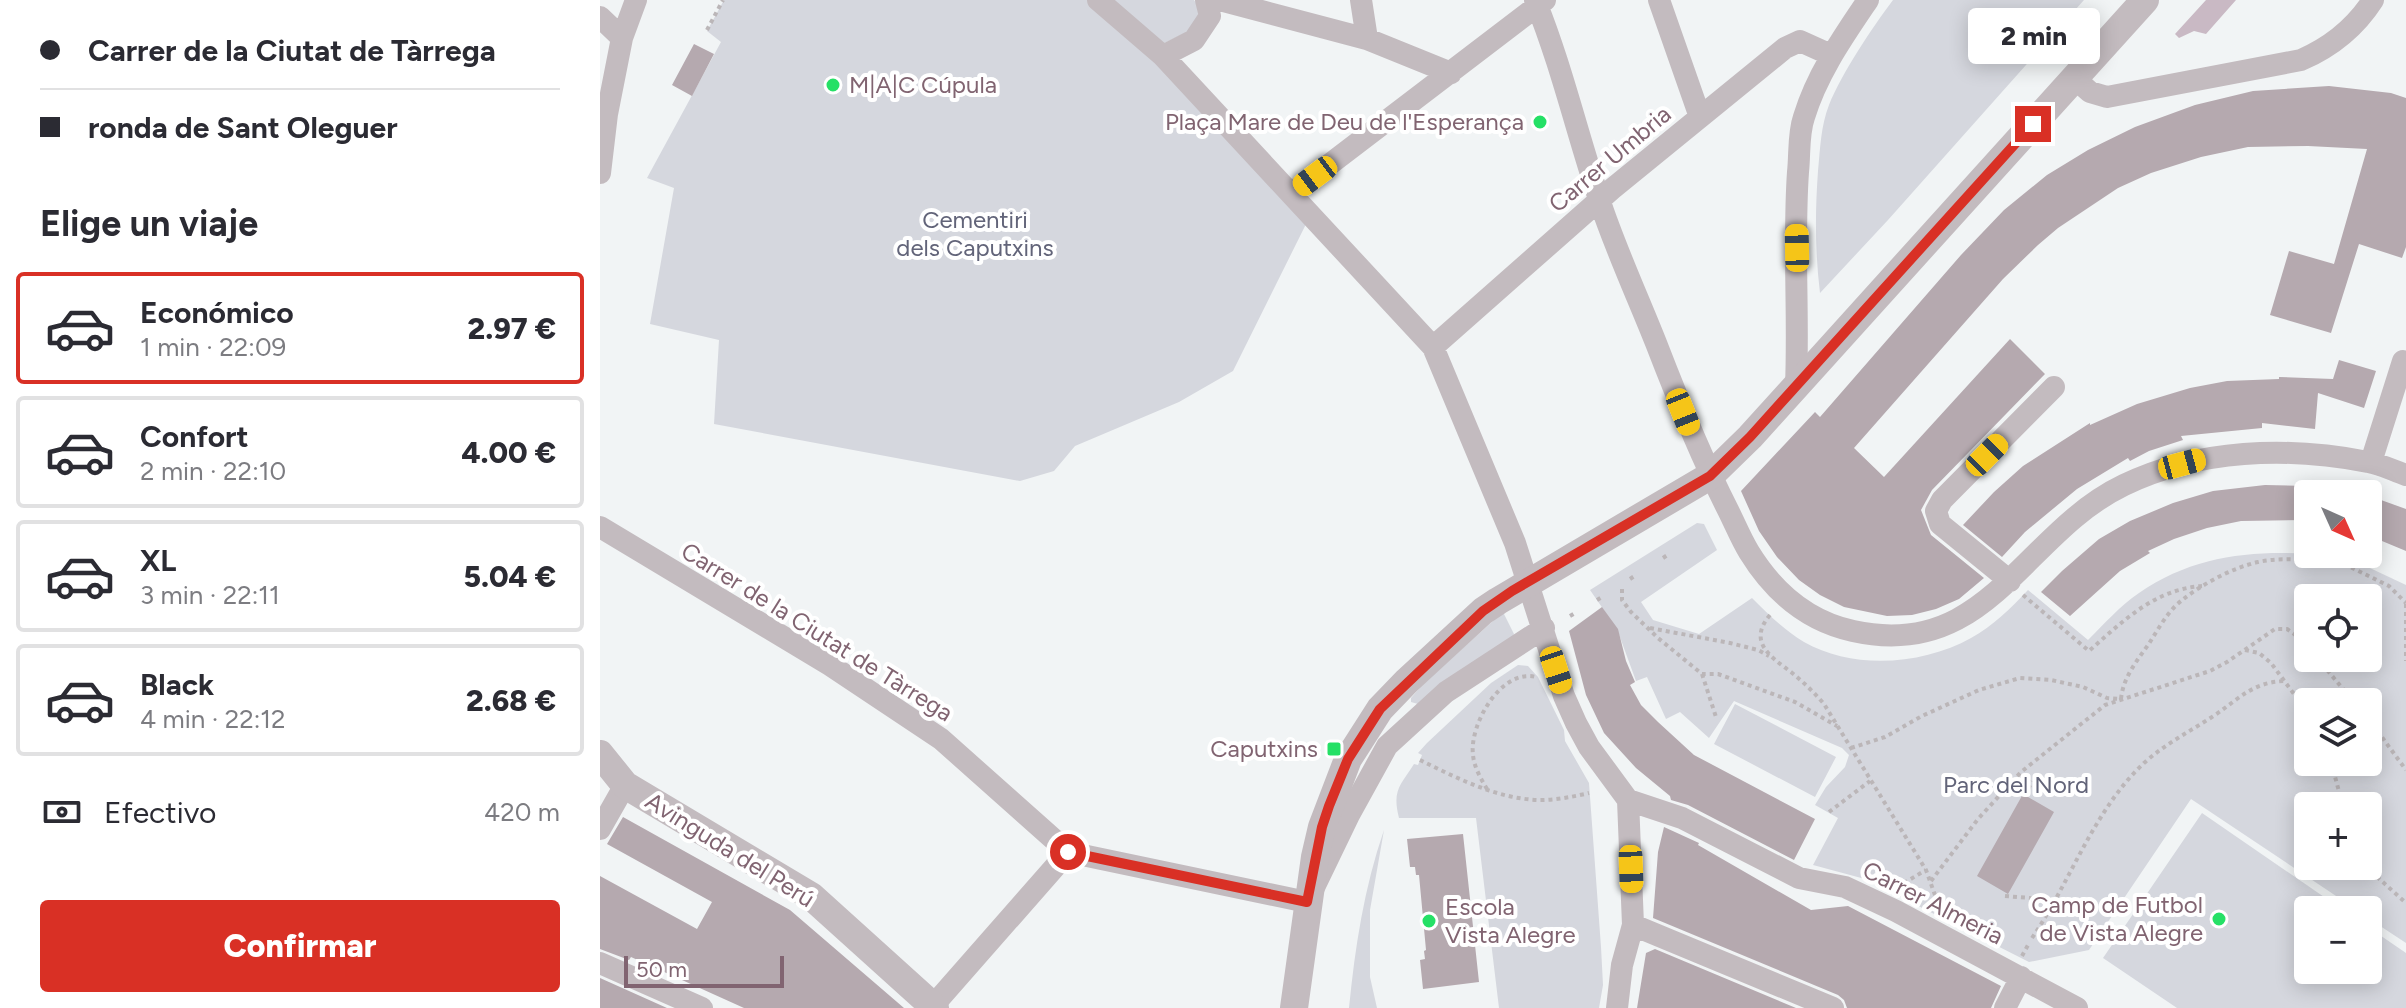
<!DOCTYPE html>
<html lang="es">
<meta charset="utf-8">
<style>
:root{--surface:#fff;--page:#f2f2f3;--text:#2b2b33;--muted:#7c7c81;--line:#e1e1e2;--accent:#d93025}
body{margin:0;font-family:Figtree,sans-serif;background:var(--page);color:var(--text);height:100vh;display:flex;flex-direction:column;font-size:30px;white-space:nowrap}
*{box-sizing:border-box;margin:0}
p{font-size:26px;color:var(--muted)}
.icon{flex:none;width:44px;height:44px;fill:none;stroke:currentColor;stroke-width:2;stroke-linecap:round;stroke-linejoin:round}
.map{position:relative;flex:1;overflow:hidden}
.drawer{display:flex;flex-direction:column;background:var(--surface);width:600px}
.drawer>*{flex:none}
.top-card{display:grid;align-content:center;height:176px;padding:0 40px;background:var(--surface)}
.needle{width:52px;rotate:135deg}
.buttons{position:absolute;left:1694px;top:480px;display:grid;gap:16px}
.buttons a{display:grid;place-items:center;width:88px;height:88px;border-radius:8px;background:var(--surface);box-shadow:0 4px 20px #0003;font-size:40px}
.scale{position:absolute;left:24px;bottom:20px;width:160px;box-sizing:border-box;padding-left:8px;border:4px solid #816471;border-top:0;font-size:22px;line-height:28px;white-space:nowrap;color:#816471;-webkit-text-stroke:6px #fff;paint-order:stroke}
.end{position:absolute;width:36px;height:36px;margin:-18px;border:10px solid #d93025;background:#fff;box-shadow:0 0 0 4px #fff}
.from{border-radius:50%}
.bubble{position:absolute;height:56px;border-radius:8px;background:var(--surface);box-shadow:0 4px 20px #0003;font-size:26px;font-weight:800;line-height:56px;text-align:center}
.car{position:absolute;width:24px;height:48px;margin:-24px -12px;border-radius:10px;box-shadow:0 0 6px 2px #0007;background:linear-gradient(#f5c518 24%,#345 0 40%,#f5c518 0 76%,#345 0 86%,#f5c518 0)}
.top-card b{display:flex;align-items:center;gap:28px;height:76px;font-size:30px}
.top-card b+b{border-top:2px solid var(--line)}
.top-card i{width:20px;height:20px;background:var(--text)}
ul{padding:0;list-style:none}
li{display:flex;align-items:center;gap:24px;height:112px;margin:0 16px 12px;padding:0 24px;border:4px solid var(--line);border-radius:8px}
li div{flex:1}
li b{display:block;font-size:30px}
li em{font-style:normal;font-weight:800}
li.active{border-color:var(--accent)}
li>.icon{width:72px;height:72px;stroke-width:1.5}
h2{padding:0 40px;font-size:36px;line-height:96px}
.pay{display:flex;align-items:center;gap:20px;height:88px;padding:0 40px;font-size:30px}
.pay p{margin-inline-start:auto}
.cta{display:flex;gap:16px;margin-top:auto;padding:16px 40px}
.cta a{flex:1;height:92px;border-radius:8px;background:var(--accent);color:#fff;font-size:32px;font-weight:800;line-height:92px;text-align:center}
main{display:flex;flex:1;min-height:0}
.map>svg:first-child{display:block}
.green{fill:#d5d7de;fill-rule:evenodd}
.water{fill:#c9b9c4}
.building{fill:#b5a9af}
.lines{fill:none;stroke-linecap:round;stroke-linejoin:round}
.path{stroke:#bbb6b8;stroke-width:4;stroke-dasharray:4 4;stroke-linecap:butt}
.minor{stroke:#c3bbbf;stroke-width:22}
.tertiary{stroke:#c3bbbf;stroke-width:28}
.route{stroke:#d93025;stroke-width:10}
.poi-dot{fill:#25e066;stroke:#fff;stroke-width:3}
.labels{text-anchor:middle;stroke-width:8;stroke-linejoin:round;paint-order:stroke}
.poi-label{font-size:24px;fill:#816471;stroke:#fff;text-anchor:end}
.street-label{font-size:24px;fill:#816471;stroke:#fff}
.park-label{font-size:24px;fill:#626479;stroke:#fff}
</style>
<main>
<section class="drawer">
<div class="top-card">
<b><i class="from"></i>Carrer de la Ciutat de Tàrrega</b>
<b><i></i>ronda de Sant Oleguer</b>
</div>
<h2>Elige un viaje</h2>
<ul>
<li class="active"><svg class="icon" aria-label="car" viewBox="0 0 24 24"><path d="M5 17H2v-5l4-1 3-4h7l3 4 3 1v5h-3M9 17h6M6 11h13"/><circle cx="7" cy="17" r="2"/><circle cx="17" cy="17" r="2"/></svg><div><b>Económico</b><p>1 min · 22:09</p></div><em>2.97 €</em></li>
<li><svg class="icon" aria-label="car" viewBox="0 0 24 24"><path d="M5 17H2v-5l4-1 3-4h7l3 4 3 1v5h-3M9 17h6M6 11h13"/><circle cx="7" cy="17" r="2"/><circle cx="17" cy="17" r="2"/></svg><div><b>Confort</b><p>2 min · 22:10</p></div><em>4.00 €</em></li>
<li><svg class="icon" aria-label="car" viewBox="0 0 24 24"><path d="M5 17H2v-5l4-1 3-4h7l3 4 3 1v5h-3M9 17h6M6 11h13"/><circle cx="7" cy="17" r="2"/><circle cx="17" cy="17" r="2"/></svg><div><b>XL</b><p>3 min · 22:11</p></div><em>5.04 €</em></li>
<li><svg class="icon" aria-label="car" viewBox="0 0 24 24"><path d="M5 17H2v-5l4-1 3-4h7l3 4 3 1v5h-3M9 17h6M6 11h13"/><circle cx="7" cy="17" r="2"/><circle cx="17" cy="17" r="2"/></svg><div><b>Black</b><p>4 min · 22:12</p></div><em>2.68 €</em></li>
</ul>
<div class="pay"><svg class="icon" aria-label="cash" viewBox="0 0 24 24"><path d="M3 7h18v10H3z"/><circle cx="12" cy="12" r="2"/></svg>Efectivo<p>420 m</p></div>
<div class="cta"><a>Confirmar</a></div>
</section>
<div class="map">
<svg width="1806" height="1008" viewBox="0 0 1806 1008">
<rect width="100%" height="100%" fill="#f1f4f5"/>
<path class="green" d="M124,0H498L711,214L633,371L579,402L475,446L454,471L420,481L114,424L119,340L50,324L74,188L47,178L121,42L107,31Z
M511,0H594L601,10L591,30L561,45Z
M1293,0H1484L1288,220L1220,293C1215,252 1215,212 1218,171C1220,149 1221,125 1229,105C1242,73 1272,28 1293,0Z
M1097,523L1104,524L1117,550L1041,602L1053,620L1099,634L1152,598C1168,614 1185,631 1204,642C1253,670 1323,665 1371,638C1393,626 1411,608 1428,590L1488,640C1504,624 1520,606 1539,593C1599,551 1667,549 1737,556L1738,554H1757L1755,561L1806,585V943L1768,918V910H1757L1591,799L1489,950L1429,962L1265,879L1213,865L1238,818L1215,805L1226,787L1245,767L1249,755L1242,748L1134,701L1109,738L1080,712L1066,719L1047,677L1036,681L1017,629L990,590ZM1708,598H1768V658H1708ZM1708,702H1768V762H1708ZM1708,806H1768V866H1708Z
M903,612L914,634L913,638L818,704L811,702V698L822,685Z
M918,665L928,666L938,677L964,730L965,741L989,783L1001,947L1003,985L999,1008H899L876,818H799C792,790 800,786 814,764L818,765L822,755L818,753L827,743L891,683Z
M1135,704L1236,757L1215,797L1114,744Z
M1602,813L1743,910H1708V970H1768V927L1806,953V1008H1577L1503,958Z
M784,830L770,910V977L777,1008H749C755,947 764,888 784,830Z"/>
<path class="water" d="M1606,0H1636L1606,34L1594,31L1579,38L1575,34Z"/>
<path class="building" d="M94,44L114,54L92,96L72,85Z
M1729,86L1791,93L1806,98V247L1802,258L1759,244L1731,333L1670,315L1689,251L1734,264L1767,149L1708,146L1648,147L1601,157L1551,173L1518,188L1458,228L1438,245L1403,279L1254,448L1284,477L1410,339L1445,374L1332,490L1321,510L1331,535L1384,578L1359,599L1336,609L1312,615L1287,616L1244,607L1220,595L1199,580L1177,557L1159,531L1141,491L1215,412L1220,417L1361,255L1404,210L1447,175L1488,150L1535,127L1595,105L1653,91Z
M1739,360L1776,371L1764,408L1718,393L1715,429L1662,423V428L1581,436L1583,440L1549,451L1530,461L1528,458L1477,489L1425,532L1402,557L1363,525L1394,492L1423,466L1490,423V425L1537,404L1590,388L1627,381L1679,379V377L1733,379Z
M1665,485L1708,486V520L1641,521L1607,528L1574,539L1548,551L1550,553L1520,571L1470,616L1441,592L1462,571L1499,539L1530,521L1573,503L1613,491Z
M1781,500L1806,509V551L1770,536Z
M1002,607L1018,629L1026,661L1035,682L1030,685L1041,705L1058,722L1094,755L1215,819L1194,860L1088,805L1071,800L1070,796L1036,768L1004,733L986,695L969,631Z
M1423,794L1454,812L1408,894L1377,876Z
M23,817L190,910L304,1008H144L31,957L29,960L0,949V876L97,929L112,902L7,844Z
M1064,827L1099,843L1098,845L1211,910L1248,906L1401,986L1391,1008H1247L1244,1000L1238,995L1053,918L1058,852Z
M863,834L879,982L823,989L820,960L825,959L824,951L826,950L819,875H816L815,867H810L807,839Z
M1055,949L1196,1008H1037L1046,953Z
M0,978L67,1008H0Z"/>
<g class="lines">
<path class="path" d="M107,30L123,0
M1765,494L1767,486
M1063,558L1069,554
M1744,564L1789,586L1806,603
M1030,579L1036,575
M1022,589V600L1031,612L1058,638L1102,674H1118L1195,702L1237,726
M1423,595L1489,651C1523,621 1555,589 1602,586
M997,600L1002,597
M1806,604V661
M1170,615C1147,642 1171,657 1191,672C1203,682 1214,692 1224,704L1326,870L1335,895L1331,905
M970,616L975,613
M1050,628L1130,643L1158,650L1169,656
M1645,650L1659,653L1671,663L1708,713
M1717,658L1754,702
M1102,674L1116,717
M1768,718L1806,770
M1251,748L1285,737L1322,716L1379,690L1420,678L1451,680L1483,687L1507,698L1521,699C1523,678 1536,662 1548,645C1558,630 1567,612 1581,601C1602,584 1632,568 1658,562C1686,556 1717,561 1744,564L1747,554
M820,760C857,778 897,799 939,800C956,800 972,797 989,793
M1731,762L1743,806
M887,789C881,779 874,767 873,755C869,725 901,668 936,677
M1425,796L1432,781
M1229,812L1270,781
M1765,866L1806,903
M1331,881L1378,819L1421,772L1505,705L1610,671L1627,662L1675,629H1687L1701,639L1708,647
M1297,887L1326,870
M1405,896L1455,900
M1432,938C1471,881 1493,811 1544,763C1566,743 1591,731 1615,715C1640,698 1653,682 1685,681
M1422,956L1428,945"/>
<path class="minor" d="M498,0L563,56L833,347L915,543L964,696L976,723L989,747L1028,800
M620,0L767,39L851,73
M761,0L767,39
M935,0C961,64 977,133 999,199C1015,248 1037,295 1056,343C1078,400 1100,455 1128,510C1135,524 1141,539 1149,552C1173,591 1207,621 1253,631C1388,661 1422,534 1524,485C1599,449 1687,446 1768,462C1781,464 1794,471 1806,475
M1059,0L1100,117
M0,17L22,38
M563,56L594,40L610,16L606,0
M1474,78L1490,92L1507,97L1701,60C1731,47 1755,28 1773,0
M0,173L7,114L22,38L36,0
M692,193L945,0
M833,347L1012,189L1185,48L1200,41L1231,55
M1196,386C1199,314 1193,243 1198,172C1200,154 1198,134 1204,117C1217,74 1243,37 1268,0
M1771,462L1803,361
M0,527L230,665L341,739L468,852L707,902L749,815L787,746L846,692L944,628
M1410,581L1340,524L1336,511L1342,500L1454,387
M1028,800L1082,818L1199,878L1245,887L1296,911L1477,1008
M0,829L25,785
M1033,925L1233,1008
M0,963L102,1008
M331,1008L468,852
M1017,1008L1022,965L1033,925L1028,800
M1405,1008L1421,977"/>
<path class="tertiary" d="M0,754L25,785L211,896L335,1008
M694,1008L715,857L722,827L748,759L780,709L807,681L883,611L898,601L1110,476L1150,437L1545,0"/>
</g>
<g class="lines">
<path class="route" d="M468,852L707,902L722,827L729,806L748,759L780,709L883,611L912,591L1110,476L1150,437L1433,124"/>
</g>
<g class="poi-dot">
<circle cx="233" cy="85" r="8"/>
<circle cx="940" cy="122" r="8"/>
<rect x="726" y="741" width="16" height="16" rx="4"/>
<circle cx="1619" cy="919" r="8"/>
<circle cx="829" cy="921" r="8"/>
</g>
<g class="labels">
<g class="poi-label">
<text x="249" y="93" text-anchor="start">M|A|C Cúpula</text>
<text x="924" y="130">Plaça Mare de Deu de l'Esperança</text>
<text x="718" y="757">Caputxins</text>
<text x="1603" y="913">Camp de Futbol<tspan x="1603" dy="28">de Vista Alegre</tspan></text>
<text x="845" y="915" text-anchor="start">Escola<tspan x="845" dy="28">Vista Alegre</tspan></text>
</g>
<g class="street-label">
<text transform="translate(1010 159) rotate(-40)" y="8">Carrer Umbria</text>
<text transform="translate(217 632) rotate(32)" y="8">Carrer de la Ciutat de Tàrrega</text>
<text transform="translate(130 850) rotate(32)" y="8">Avinguda del Perú</text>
<text transform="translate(1333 903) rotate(27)" y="8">Carrer Almeria</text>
</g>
<g class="park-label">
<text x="375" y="228">Cementiri<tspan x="375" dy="28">dels Caputxins</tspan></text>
<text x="1416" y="793">Parc del Nord</text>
</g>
</g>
</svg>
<div class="buttons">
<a><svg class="needle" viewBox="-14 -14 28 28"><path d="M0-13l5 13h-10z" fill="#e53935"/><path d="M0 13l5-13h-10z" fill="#7c7c81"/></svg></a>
<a><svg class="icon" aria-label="locate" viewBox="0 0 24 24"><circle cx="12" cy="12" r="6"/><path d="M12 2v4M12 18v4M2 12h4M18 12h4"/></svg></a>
<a><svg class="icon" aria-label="layers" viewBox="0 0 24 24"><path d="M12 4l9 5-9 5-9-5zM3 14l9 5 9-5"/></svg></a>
<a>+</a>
<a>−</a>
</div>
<div class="scale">50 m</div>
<i class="end from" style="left:468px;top:852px"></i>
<i class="end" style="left:1433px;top:124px"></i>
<div class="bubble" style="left:1368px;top:8px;width:132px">2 min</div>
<i class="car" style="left:715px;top:176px;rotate:233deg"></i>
<i class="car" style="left:1197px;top:248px;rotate:359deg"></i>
<i class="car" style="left:1083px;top:412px;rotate:158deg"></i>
<i class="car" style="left:1387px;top:455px;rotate:45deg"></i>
<i class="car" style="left:1582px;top:464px;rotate:75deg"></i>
<i class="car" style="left:956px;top:670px;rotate:162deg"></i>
<i class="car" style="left:1031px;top:869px;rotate:178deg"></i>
</div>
</main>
